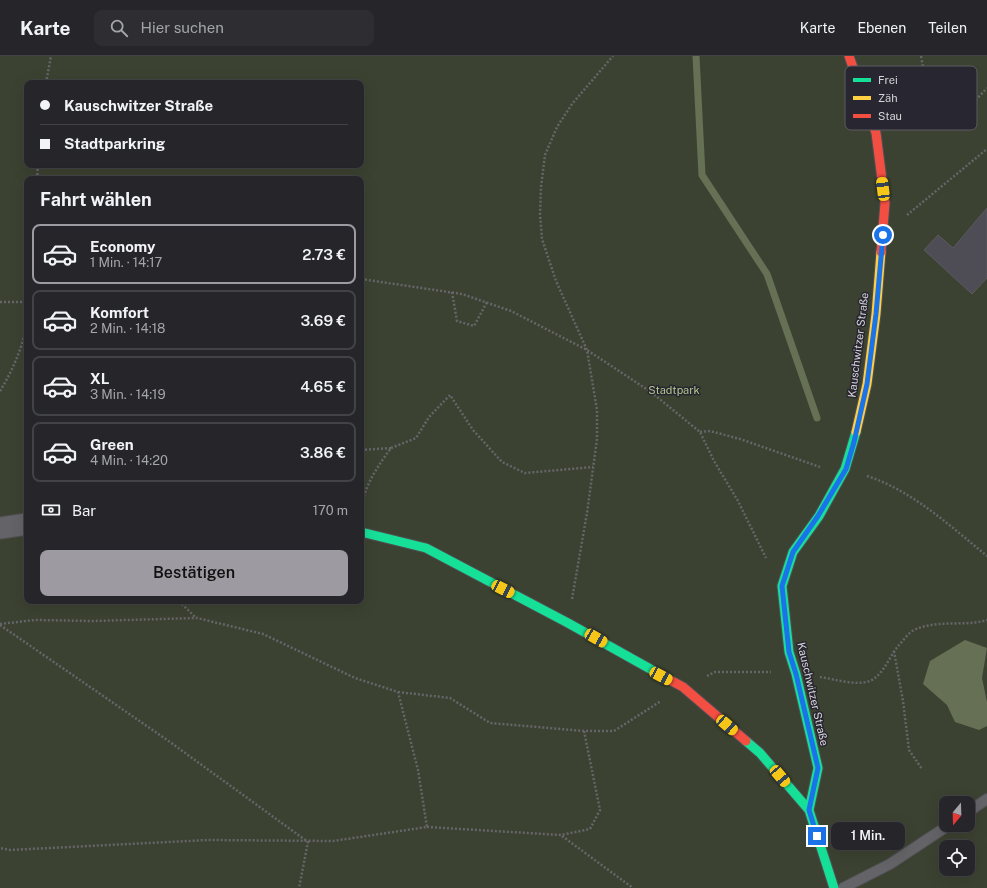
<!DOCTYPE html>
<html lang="de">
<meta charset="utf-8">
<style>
:root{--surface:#26262a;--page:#2e2e32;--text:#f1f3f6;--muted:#a4a5a8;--line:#424347;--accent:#9d9ba1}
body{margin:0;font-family:"Public Sans",sans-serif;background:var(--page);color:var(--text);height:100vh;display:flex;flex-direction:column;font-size:15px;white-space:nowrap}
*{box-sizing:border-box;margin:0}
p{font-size:13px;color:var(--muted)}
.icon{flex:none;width:22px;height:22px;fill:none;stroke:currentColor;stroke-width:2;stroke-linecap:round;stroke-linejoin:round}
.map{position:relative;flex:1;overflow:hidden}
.details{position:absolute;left:24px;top:120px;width:340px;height:428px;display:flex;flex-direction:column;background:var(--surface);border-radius:8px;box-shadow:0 4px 16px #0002,0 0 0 1px var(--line)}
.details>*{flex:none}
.top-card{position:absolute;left:24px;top:24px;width:340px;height:88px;border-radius:8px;box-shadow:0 4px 16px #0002,0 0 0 1px var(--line);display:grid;align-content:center;height:88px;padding:0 16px;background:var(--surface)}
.needle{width:26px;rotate:199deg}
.fabs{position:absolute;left:939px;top:740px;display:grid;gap:8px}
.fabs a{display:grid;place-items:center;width:36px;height:36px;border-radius:8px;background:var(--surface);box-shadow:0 4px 16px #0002,0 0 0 1px var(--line);font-size:20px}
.end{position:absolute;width:18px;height:18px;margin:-9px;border:5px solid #1a73e8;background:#fff;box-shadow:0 0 0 2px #fff}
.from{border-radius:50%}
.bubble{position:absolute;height:28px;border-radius:8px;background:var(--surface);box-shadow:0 4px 16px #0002,0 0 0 1px var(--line);font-size:13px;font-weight:600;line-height:28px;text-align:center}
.car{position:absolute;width:12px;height:24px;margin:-12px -6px;border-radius:5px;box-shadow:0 0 3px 1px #0007;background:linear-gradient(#f5c518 24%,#345 0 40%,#f5c518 0 76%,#345 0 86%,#f5c518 0)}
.top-card b{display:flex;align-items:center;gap:14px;height:38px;font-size:15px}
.top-card b+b{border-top:1px solid var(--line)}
.top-card i{width:10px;height:10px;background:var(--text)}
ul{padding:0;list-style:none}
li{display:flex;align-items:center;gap:12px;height:60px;margin:0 8px 6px;padding:0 8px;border:2px solid var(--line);border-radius:8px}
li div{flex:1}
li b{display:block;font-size:15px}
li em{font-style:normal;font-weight:600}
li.on{border-color:var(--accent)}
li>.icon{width:36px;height:36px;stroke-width:1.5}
h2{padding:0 16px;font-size:18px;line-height:48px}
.pay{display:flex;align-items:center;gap:10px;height:44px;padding:0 16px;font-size:15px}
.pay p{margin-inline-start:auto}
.cta{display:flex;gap:8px;margin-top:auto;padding:8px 16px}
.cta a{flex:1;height:46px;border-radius:8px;background:var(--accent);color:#111;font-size:16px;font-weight:600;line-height:46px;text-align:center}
header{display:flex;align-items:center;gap:24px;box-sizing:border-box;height:56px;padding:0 20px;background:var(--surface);border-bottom:1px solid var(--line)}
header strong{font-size:19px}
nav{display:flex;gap:22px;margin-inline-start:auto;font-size:14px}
.search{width:280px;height:36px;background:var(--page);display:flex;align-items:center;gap:10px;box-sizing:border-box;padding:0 14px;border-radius:8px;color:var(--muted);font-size:15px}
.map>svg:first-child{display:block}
.green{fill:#3c4231;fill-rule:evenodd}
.water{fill:#667054}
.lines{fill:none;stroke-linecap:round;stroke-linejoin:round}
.stream{stroke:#667054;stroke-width:7}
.building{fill:#4e4c54;stroke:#5b5a5f}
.lane-casing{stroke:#504f54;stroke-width:12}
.street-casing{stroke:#504f54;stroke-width:23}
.fast-casing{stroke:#504f54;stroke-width:11}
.slow-casing{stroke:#504f54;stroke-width:11}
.jam-casing{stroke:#504f54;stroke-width:11}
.path{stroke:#666569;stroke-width:2.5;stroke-dasharray:2 2;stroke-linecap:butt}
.lane{stroke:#646367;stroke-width:10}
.street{stroke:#646367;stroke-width:21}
.fast{stroke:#16e098;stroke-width:9}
.slow{stroke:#ffcf43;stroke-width:9}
.jam{stroke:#f24e42;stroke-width:9}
.route{stroke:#1a73e8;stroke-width:5}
.labels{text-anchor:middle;stroke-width:3;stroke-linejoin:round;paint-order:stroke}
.street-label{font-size:11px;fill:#d6d4da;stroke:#282630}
.park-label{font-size:11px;fill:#b3c790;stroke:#282630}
.key{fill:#282630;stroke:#5c5a63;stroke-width:1}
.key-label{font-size:11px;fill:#d6d4da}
</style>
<header>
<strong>Karte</strong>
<div class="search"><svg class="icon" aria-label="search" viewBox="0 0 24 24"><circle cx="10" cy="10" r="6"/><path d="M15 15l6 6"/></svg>Hier suchen</div>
<nav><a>Karte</a><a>Ebenen</a><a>Teilen</a></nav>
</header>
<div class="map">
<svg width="987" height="832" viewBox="0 0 987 832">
<rect width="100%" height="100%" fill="#333238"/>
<path class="green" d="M0,0H987V832H0ZM27,27H361V109H27ZM27,123H361V545H27ZM946,747H968V769H946ZM946,791H968V813H946Z"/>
<path class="water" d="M965,584L987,592L982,622L987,646V670L979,674L955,666L947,649L923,628L930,605Z"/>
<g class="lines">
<path class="stream" d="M696,0L702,119L767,218L817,362"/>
</g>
<path class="building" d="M987,152V222L972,238L924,194L938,179L953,192Z"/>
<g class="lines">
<defs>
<path id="lane" d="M968,756L987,743
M843,832L890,808L949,769"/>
<path id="street" d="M0,472L27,468"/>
<path id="fast" d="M361,476L426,492L568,567L670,624
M746,685L760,697L809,754L834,832
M809,754L818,712L796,618L789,596L782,530L793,496L819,460L845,413L856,376"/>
<path id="slow" d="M856,376L867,328L876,258L881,196"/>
<path id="jam" d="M849,0L876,77L885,147L881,196
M670,624L683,631L746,685"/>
</defs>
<use href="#lane" class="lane-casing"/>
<use href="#street" class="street-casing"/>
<use href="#fast" class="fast-casing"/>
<use href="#slow" class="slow-casing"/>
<use href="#jam" class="jam-casing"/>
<path class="path" d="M921,0C925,22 928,36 943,54L961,56L975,45L987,32
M46,27L51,0
M898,70L943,54
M37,123L38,109
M907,159L987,93
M361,223L462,238L511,255L587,294L651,336L700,376L714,405L738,445L766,502
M452,236L457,265L474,270L487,246
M0,246H27
M0,335C12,316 22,292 27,269
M700,376L710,375L740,383L820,411
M391,392L416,382L429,361L450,339L473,374L502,406L525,417L593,411
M361,394L391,392C378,410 364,430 361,453
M867,420C913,435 950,470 987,500
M572,543L587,457L597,383V354L587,294L556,225L542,183L540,158L541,131L545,99L557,71L572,48L613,0
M179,545L196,562
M0,568L35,564L93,565L197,562L263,578L355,622L398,636L418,714L427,771L333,785L208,784L10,794L0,792
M0,569L170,686L308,786L299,832
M894,595L903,645L909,694L922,713
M707,620L715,616H771
M820,621C835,623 864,633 876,621C885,614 891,598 899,589C904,584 909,576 914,574C938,563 964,571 987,564
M398,636L450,642L490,667L584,675
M427,771L561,779L590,773L600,754L584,675H614L661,645
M562,780L633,832"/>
<use href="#lane" class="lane"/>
<use href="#street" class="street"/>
<use href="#fast" class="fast"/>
<use href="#slow" class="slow"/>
<use href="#jam" class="jam"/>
</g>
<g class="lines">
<path class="route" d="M817,780L809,754L818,712L796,618L789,596L782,530L793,496L818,460L846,413L854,386L867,328L876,258L883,179"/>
</g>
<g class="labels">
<g class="street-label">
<text transform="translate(858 289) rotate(-83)" y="4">Kauschwitzer Straße</text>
<text transform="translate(813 638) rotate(77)" y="4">Kauschwitzer Straße</text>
</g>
<g class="park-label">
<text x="674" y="338">Stadtpark</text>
</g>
</g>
<rect x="845" y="10" width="132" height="64" rx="6" class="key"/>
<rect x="853" y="22" width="18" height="4" fill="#16e098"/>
<rect x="853" y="40" width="18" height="4" fill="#ffcf43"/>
<rect x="853" y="58" width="18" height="4" fill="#f24e42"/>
<g class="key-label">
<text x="878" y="28">Frei</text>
<text x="878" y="46">Zäh</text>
<text x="878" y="64">Stau</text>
</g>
</svg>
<div class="fabs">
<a><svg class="needle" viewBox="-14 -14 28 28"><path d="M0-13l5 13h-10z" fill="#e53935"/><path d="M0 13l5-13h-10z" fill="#a4a5a8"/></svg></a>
<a><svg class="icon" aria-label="locate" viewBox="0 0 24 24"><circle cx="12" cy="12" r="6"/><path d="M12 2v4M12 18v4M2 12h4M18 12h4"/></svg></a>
</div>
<i class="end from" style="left:883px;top:179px"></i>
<i class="end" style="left:817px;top:780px"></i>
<div class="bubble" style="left:831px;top:766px;width:74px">1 Min.</div>
<i class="car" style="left:883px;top:133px;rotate:353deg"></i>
<i class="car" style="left:503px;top:533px;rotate:117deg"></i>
<i class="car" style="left:596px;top:582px;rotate:120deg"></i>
<i class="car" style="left:661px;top:620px;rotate:118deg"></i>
<i class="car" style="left:727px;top:669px;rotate:131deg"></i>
<i class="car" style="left:780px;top:720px;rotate:140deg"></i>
<div class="top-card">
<b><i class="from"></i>Kauschwitzer Straße</b>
<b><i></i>Stadtparkring</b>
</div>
<section class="details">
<h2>Fahrt wählen</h2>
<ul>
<li class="on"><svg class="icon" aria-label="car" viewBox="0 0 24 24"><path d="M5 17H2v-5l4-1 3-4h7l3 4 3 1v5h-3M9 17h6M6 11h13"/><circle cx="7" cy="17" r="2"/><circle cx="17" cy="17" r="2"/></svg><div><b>Economy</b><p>1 Min. · 14:17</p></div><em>2.73 €</em></li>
<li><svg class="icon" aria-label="car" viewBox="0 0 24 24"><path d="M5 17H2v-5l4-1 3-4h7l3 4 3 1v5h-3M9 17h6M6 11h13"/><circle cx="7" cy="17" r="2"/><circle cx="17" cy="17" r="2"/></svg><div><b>Komfort</b><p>2 Min. · 14:18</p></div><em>3.69 €</em></li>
<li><svg class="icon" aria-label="car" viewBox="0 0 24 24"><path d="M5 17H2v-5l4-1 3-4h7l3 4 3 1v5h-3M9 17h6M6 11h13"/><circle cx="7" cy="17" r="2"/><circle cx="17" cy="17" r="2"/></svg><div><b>XL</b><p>3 Min. · 14:19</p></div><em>4.65 €</em></li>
<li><svg class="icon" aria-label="car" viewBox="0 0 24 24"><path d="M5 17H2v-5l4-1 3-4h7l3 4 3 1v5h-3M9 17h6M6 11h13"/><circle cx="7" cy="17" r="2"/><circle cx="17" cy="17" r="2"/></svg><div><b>Green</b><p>4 Min. · 14:20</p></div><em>3.86 €</em></li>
</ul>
<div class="pay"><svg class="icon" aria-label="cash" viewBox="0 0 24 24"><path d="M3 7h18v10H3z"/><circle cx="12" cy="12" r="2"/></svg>Bar<p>170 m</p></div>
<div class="cta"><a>Bestätigen</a></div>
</section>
</div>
